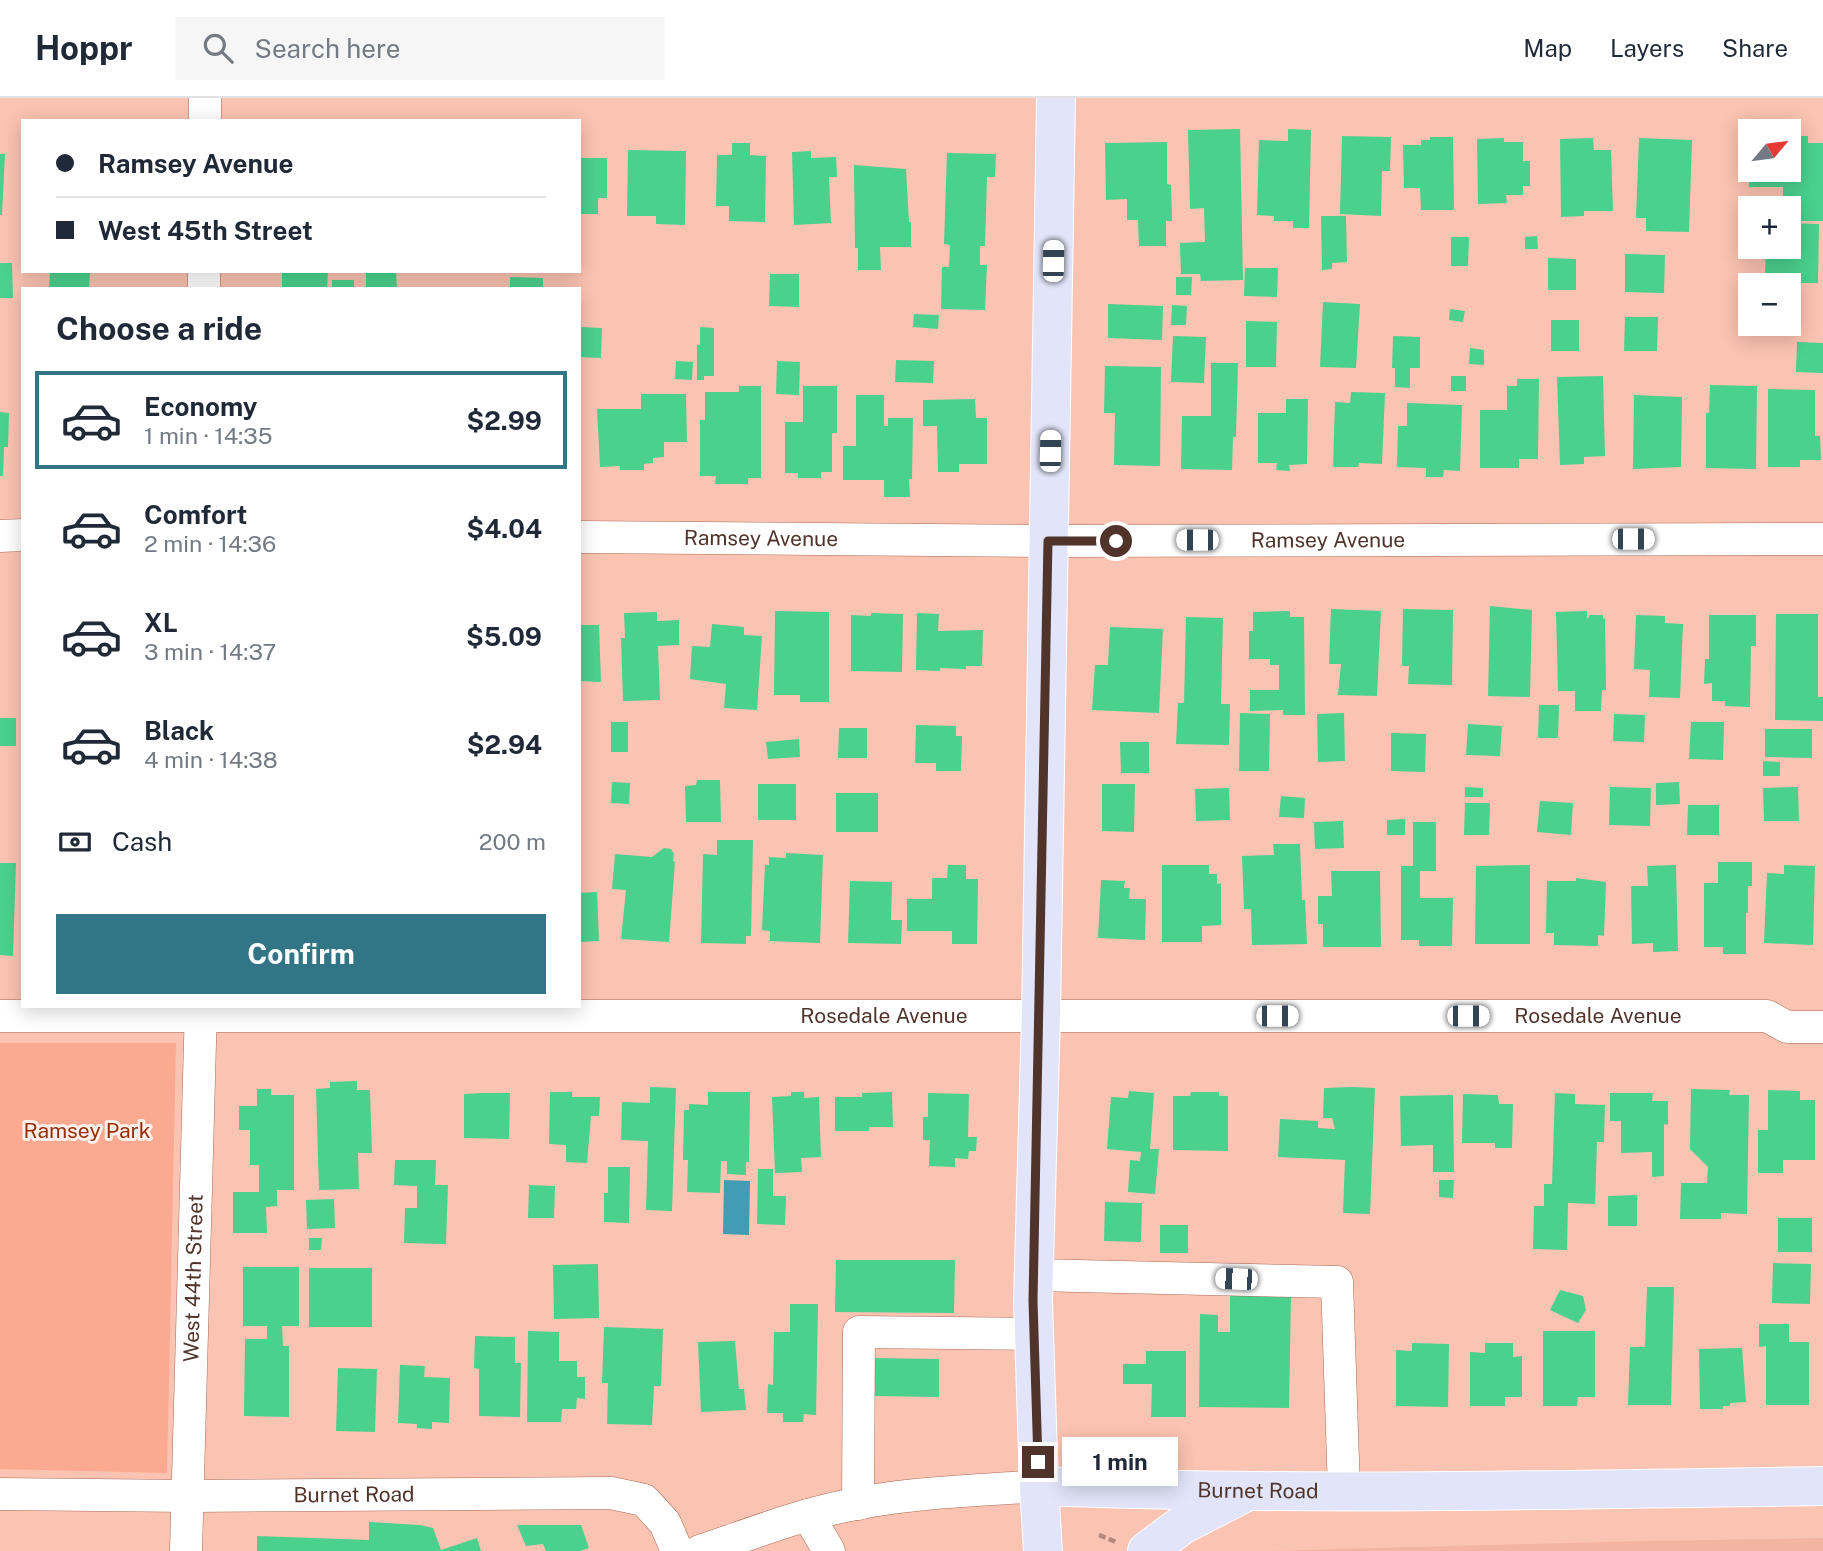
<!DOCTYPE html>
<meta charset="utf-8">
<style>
:root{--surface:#fff;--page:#f6f6f7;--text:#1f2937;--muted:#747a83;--line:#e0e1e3;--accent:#327586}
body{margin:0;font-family:"Public Sans",sans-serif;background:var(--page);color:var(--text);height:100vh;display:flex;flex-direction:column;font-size:26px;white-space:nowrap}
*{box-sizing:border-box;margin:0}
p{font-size:23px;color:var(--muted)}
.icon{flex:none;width:38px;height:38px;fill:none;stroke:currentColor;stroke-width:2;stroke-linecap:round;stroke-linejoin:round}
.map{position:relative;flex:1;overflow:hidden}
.drawer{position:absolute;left:21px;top:189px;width:560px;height:721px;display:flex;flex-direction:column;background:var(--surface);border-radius:0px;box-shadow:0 4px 18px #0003}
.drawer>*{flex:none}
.banner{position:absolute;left:21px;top:21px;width:560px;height:154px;border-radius:0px;box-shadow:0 4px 18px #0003;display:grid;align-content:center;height:154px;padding:0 35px;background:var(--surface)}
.needle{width:46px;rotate:61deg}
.fabs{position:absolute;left:1738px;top:21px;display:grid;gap:14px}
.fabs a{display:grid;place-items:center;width:63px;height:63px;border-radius:0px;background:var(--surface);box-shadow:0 4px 18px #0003;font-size:35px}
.end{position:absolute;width:32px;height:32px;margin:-16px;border:9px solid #50332b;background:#fff;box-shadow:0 0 0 4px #fff}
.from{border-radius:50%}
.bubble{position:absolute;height:49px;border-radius:0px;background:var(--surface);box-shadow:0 4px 18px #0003;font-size:23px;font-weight:700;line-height:49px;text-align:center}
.car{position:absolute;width:21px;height:42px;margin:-21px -10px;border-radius:9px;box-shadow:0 0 5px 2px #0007;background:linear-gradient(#fff 24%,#345 0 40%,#fff 0 76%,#345 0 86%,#fff 0)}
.banner b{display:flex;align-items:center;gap:24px;height:66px;font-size:26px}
.banner b+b{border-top:2px solid var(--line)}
.banner i{width:18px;height:18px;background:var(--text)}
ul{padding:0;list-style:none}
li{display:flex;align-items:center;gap:21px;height:98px;margin:0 14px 10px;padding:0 21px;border:4px solid transparent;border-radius:0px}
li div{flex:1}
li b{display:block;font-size:26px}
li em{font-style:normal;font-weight:700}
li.selected{border-color:var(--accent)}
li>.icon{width:63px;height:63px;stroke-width:1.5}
h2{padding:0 35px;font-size:32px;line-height:84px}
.pay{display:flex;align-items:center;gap:18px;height:77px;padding:0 35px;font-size:26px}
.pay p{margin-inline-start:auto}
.button{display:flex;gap:14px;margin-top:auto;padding:14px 35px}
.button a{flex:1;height:80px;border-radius:0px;background:var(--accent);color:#fff;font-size:28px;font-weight:700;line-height:80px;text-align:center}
header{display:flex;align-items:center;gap:42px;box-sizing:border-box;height:98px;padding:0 35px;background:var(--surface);border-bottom:2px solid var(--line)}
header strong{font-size:33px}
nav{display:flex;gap:38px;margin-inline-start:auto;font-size:24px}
.search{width:490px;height:63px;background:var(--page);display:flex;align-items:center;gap:18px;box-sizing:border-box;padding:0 24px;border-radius:0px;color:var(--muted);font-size:26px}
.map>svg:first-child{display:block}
.built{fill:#f3b4a2}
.green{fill:#fba990}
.water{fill:#429cb3}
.building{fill:#4bd18e}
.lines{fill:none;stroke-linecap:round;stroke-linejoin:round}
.minor-casing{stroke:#ab6b57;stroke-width:33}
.major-casing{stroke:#fff;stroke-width:40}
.path{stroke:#b4877a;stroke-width:4.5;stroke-dasharray:7 3.5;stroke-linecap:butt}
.minor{stroke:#fff;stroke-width:32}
.major{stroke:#e2e5fa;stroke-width:38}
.route{stroke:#50332b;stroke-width:9}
.labels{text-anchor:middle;stroke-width:6;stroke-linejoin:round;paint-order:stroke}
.street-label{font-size:21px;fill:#50332b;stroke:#feefea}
.park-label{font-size:21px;fill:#962e06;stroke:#feefea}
</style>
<header>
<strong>Hoppr</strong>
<div class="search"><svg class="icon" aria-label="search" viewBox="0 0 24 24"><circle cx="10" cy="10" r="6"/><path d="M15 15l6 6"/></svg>Search here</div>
<nav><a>Map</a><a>Layers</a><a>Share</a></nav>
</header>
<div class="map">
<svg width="1823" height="1453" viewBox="0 0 1823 1453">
<rect width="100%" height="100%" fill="#fbc3b1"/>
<path class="built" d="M1823,1440V1453H1269L1604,1444Z"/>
<path class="green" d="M0,945H176L167,1375L0,1371Z"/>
<path class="water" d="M724,1082L750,1083L749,1137L723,1136Z"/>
<path class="building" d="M1240,31L1243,182L1201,183L1200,176H1181L1180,145L1205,144L1204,110L1190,111L1188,32Z
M1288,31L1311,32L1309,130H1293V123H1274V118L1257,117L1259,42L1288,43Z
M1342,38L1391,39L1390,73H1382L1381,118L1340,116Z
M1788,38H1808V45H1823V123H1799L1800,105L1783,106V89H1749V72H1788Z
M1430,39H1453L1454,112H1421L1420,90H1404L1403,47H1421V42H1430Z
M1504,40V44H1523V63H1530V88H1523V97H1506L1507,105L1478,106L1477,41Z
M1593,40L1594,52H1611L1613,113H1584V118L1561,119L1560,41Z
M1639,40L1692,42L1689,134L1646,133V120H1636Z
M1167,44V86L1171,87L1172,123H1166V148H1139L1138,122H1127V101L1106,102L1105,45Z
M732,45H750V57L766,58L765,124L729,123V108H716L717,57H732Z
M628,52L686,53L685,127L656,126V118H627Z
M811,53V60L836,59L837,79H829L831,125L794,127L792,54Z
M947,55L996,56L995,79H987L985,148H980V167H987L985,212L941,211L942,169H949L950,147L944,146Z
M0,56H5L2,117H0Z
M579,60H607V100H598V116H579Z
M854,67L906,71L909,124H911V149H880L881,172H858V150H855Z
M1321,118H1346L1347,164L1332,165V171L1322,172Z
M1788,125L1819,126L1818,185H1787V178L1765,177L1766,149H1788Z
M1537,138L1538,151H1525V139Z
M1451,139H1469L1468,168H1451Z
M1625,156L1665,157L1664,195L1625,194Z
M1548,160L1576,161V192H1548Z
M0,165H12L13,200H0Z
M1245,170H1278L1277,199L1244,198Z
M50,173H90L89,191H49Z
M282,173H328L327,191H282Z
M366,173H396L397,191H366Z
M770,176H799V209L769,208Z
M510,179L543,180V191H510Z
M1176,179H1192L1191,197H1176Z
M332,182H354V191H332Z
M1323,204L1360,206L1356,270L1320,269Z
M1108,206L1163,208L1162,242L1108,240Z
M1172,207L1187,208L1186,227H1171Z
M1450,211L1465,213L1463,224L1449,222Z
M914,216L939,217L938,231L913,229Z
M1625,219H1658L1657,253H1624Z
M1551,222H1579V253H1551Z
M1246,223L1277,224L1276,269H1246Z
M579,229L602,230L601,260L579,259Z
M700,229L714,230V278H704V282H697V247H700Z
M1173,238L1206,239L1204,285L1171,284Z
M1393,238L1420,239V270H1410V290L1395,289V270H1392Z
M1797,244L1823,245V275L1796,274Z
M1470,250L1484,252V267L1469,266Z
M896,262L934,263L933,285L895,284Z
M676,263L693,264L692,282L675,281Z
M777,263L800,264L799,297L776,296Z
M1211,265H1238L1236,339H1233L1232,372L1181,371L1182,318H1211Z
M1105,268L1161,269L1160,368L1114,367L1115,315H1104Z
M1451,278H1466V293H1451Z
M1603,278L1605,358L1584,359V366L1560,367L1557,279Z
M1517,281H1539L1538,361H1519V370H1480V312H1507V288H1517Z
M1710,287L1757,288L1756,371L1706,370V315H1709Z
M739,288H761V380H748V386H715L716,378H700V322H705V294H739Z
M803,288H837V335H832V374H821V380H798V375H785V324H803Z
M1768,291L1815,292V338H1820L1821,362H1800V369H1768Z
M1351,294L1385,295L1382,366L1359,365L1358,369H1333L1335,304L1350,305Z
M641,296H686L687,344H664V359L653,360V365L644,366V372H620V368L600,369L597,311H641Z
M856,297H884V328H888V320H913L912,381H909L910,399H884V382H843V348H856Z
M1634,297L1682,299L1681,369L1633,371Z
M975,301L976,320H987V366H959V374H938L937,328H923V302Z
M1286,301H1308L1307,366L1289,367L1290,373L1276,372L1277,365H1258V315H1286Z
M1407,305L1462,307L1460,373L1444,372L1443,379H1426V370L1397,369L1398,328H1407Z
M0,314L9,315L8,349H4L3,378H0Z
M1490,508L1532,512L1530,599L1488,598Z
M1331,511L1381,513L1377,598L1338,597L1341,566H1329Z
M1403,511L1453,512L1452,587L1408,586L1409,568H1402Z
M775,513L829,514V604H800V597H774Z
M1290,513V519H1304L1305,617H1283V612L1250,613V592H1279V567H1270V561H1249V533H1253V514Z
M1587,513V521L1590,517H1603V521L1605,520L1606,592H1602L1601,613H1575V593H1558L1556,514Z
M657,514V523L679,522V547L658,548L660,602L623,603L621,540H625L624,515Z
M871,515L903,516L902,574L851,573V517L871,518Z
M917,515L939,516L938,533L983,532L982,568H966V571L940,570V573L916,572Z
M1776,516H1818V599H1823V623L1775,622Z
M1636,517L1665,518V525L1683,526L1680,600L1649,599L1650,572L1634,571Z
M1709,517H1756V548H1751L1750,609L1725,608V603H1712V585L1704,586L1705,561H1709Z
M1186,519L1223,520L1221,606H1230L1229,647L1176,646L1178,605H1184Z
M712,526L744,529V537L762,538L757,612L724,610L726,586L690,581L692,548L710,549Z
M579,527H599L601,584L579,583Z
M1110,529L1163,531L1159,615L1092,612L1095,567H1108Z
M1539,607H1559L1558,640H1538Z
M1240,615L1270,616L1269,673H1239Z
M1344,615L1345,663L1318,664L1317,616Z
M1614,616L1645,617L1644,644L1613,643Z
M0,620H16V648H0Z
M611,624H628V654H611Z
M1691,624H1724L1723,662L1689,661Z
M1468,626L1502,628L1500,658L1466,657Z
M916,627L956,628V638H962L961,673H936V665H915Z
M839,630H867V660H838Z
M1765,631H1812V660L1765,659Z
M1391,635L1426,636L1425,674L1391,673Z
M799,641L800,659L768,661L766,644Z
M1120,644H1149V675H1121Z
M1763,663L1780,664V678H1763Z
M697,682H720L721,724H686L685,688L696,687Z
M612,684L630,685L629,706L611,705Z
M1679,684L1680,706L1656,707V685Z
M758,686H796V722H758Z
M1102,686H1135L1134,734L1102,733Z
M1465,689L1483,690V699H1465Z
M1610,689L1651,690L1650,728L1609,727Z
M1798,689L1799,723H1764L1763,690Z
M1229,690L1230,722L1196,723L1195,691Z
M836,695H878V734H836Z
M1281,698L1305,700L1304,720L1279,719Z
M1540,703L1573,705L1571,737L1537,734Z
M1465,705H1490L1489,737H1464Z
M1688,707H1719V737H1687Z
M1405,721V737H1387V722Z
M1343,723L1344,750L1315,751L1314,724Z
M1413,724H1436V773H1420V800H1453L1452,848H1419V842H1401V768H1413Z
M717,742H753L751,838H746V846L701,845L703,756L717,757Z
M1273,746H1300L1302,802H1305L1307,846L1252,847L1251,811H1244L1242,758L1274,757Z
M664,750L671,751L674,756L673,763L675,764L669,844L621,841L626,792L612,791L615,756L652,759Z
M786,755L823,757L820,845L770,843V833L762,832L765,767H769V759L786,760Z
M1718,764H1752V788H1748V815H1746V856H1723V849H1704V785H1718Z
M0,765H16L13,858L0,857Z
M948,767H966V781H978L977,846H952V833H907V801H932V780H947Z
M1162,767H1209V776H1217V786L1221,785V827L1202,828V844H1162Z
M1530,767V846H1475L1476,768Z
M1676,767L1678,853L1653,854V845L1632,846L1631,788H1648L1647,768Z
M1784,767L1815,768L1813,847L1764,845L1767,775L1784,776Z
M1331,773H1380L1381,849H1323V826H1318V798H1332Z
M1576,780L1606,784L1604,838L1598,837V848L1554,847V835H1546L1547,783H1576Z
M1101,782L1125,783L1124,790H1130L1129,801H1146L1145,842L1098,840Z
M850,783L892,784L891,822H902L901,846L848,845Z
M597,794L599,843L579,844V795Z
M357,983V992H370L372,1055H358L359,1091L319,1092L316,991L330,990V984Z
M650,989L676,990L672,1113L646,1112L648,1043L621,1042L622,1004L650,1005Z
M1353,989L1375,990L1370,1116L1343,1115L1345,1062L1278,1059L1280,1021L1318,1023V1030L1335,1031L1332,1020H1323L1324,990Z
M257,991H271V997H294V1092H277V1108L266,1109L267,1135H233V1094H259V1067H250V1032H239V1008H257Z
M1691,991L1730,992L1729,997H1749L1747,1116L1721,1115V1121H1680L1681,1085H1707L1708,1069L1690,1051Z
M1768,992L1800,993V1002H1815V1062H1783V1075H1758V1032H1768Z
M1129,993L1154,995L1150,1051H1159L1155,1096L1128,1094L1130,1062L1140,1063L1141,1054L1107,1051L1111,999L1128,1000Z
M550,994H572V999H600L599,1018H591L587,1065L566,1064V1047L549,1046Z
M708,994H750L749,1064H746V1077L727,1076V1063H721L720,1095L687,1094L688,1062H683L684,1012H689V1006L708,1007Z
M791,994H804V1000L819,999L821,1059L801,1060L802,1074L775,1075L772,999L791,998Z
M892,994L893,1029H869V1033H835V999H862V995Z
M1191,994H1219V998H1228V1053L1173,1052V998H1190Z
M482,995H510L509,1041L464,1040V996Z
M928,995L969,996L968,1039H977L976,1053H969L968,1061L955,1060V1069L929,1068L930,1042H923V1019H928Z
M1555,995L1575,996V1006L1605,1007L1604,1044H1597L1595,1106L1568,1105L1567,1152L1533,1151L1534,1108H1544V1086H1552Z
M1610,995H1653L1652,1003H1668V1027L1664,1026V1078L1652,1079V1054L1621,1055V1023H1610Z
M1463,996L1498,997L1499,1006H1513L1512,1050H1495V1045H1462Z
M1453,997L1454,1074H1433V1047L1401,1048L1400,998Z
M395,1062H436L435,1087H448L446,1146L404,1145L405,1110H417V1088L394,1087Z
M608,1069H630L629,1125L604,1124V1095H608Z
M758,1071H773V1098H786L785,1127L757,1126Z
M1439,1082H1454L1453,1100L1439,1099Z
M529,1087L555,1088L554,1120H528Z
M1637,1097V1128H1608V1098Z
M334,1101L335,1130L307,1131L306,1102Z
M1105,1104L1142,1105L1141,1144L1104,1143Z
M1778,1120H1812V1154H1778Z
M1160,1127H1188V1155H1160Z
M309,1140H322L321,1152H309Z
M836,1162H955L954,1215L835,1214Z
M1773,1165L1811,1166L1810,1206L1772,1205Z
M598,1166L599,1220L554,1221L553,1167Z
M243,1169H299V1228H282L283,1248H289V1319L244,1318L245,1241H267V1228H243Z
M309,1170H372V1229H309Z
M1647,1189H1674L1671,1307H1628L1630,1249H1645Z
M1560,1192L1583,1198L1586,1212L1578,1225L1550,1212Z
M1230,1197L1291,1198L1289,1310L1199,1309L1200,1216L1218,1217V1234H1230Z
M790,1206H818L816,1317L804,1316L803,1324H783V1315H767L768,1286L773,1287L774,1234H790Z
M1759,1226H1789V1244H1809V1307H1766V1248L1759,1249Z
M604,1229L663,1231L661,1288H654L652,1327L607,1326L608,1285H602Z
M528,1233L559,1234V1263H577V1279H585V1301L577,1300L576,1311H562L561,1324H527Z
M1543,1233H1595V1299H1578L1577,1308H1543Z
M475,1238L515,1239V1265H521L520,1319L479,1318V1271L474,1270Z
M735,1243L739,1291H744L746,1312L701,1314L698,1244Z
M1412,1245L1449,1246L1448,1309L1396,1308V1252L1412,1253Z
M1485,1245H1513V1259L1522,1258V1299H1505V1308H1470V1254L1485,1255Z
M1742,1250L1746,1304L1730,1305V1308H1723V1311H1700L1699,1251Z
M1146,1253H1186V1319H1151L1152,1286H1123V1266H1146Z
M872,1260L939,1261V1299L872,1298Z
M400,1267L425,1268L424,1279L450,1280L449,1325L432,1324V1331L417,1330V1326L398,1325Z
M338,1270L377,1271L375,1334L336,1333Z
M369,1424L420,1427L433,1430L441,1452L477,1440L481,1453H257V1438L369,1442Z
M517,1427H581L589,1450L580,1453H546L543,1446L526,1448Z"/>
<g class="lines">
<defs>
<g id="minor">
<path d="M205,23V0"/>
<path d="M204,191V173"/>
<path d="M0,438L23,437"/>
<path id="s1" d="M579,439L1048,443L1823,441"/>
<path id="s2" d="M0,918H1767L1787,929H1823"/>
<path d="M1034,1177L1337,1184L1344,1393"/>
<path id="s3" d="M0,1396L188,1398L611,1395L644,1402L665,1425L677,1453"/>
<path d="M858,1406L859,1234L1034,1236"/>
<path d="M808,1417L829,1453"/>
<path id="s4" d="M186,1453L201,908"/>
<path d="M700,1453C748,1437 796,1418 845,1408C908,1394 975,1393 1039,1388"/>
</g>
<g id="major">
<path id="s5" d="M1039,1388C1300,1398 1562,1392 1823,1388"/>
<path d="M1043,1453L1039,1388L1033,1203L1041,918L1056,0"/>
<path d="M1147,1453L1182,1427L1244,1395"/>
</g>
</defs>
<use href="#minor" class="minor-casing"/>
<use href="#major" class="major-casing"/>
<path class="path" d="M1099,1437L1116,1444"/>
<use href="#minor" class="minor"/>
<use href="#major" class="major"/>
</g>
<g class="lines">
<path class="route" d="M1038,1364L1033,1203L1048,443H1116"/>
</g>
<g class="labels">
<g class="street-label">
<text dy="7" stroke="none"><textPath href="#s1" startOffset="182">Ramsey Avenue</textPath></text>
<text dy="7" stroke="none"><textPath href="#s1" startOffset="749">Ramsey Avenue</textPath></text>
<text dy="7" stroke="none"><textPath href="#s2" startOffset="884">Rosedale Avenue</textPath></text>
<text dy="7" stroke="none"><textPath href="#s2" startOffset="1598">Rosedale Avenue</textPath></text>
<text dy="7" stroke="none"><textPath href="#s4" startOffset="273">West 44th Street</textPath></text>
<text dy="7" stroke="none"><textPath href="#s5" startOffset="219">Burnet Road</textPath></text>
<text dy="7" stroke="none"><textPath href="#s3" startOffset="354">Burnet Road</textPath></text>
</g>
<g class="park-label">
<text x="87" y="1040">Ramsey Park</text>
</g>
</g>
</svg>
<div class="fabs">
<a><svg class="needle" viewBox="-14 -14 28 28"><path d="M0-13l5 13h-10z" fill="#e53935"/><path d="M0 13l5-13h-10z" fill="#747a83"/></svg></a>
<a>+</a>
<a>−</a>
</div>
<i class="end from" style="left:1116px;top:443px"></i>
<i class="end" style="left:1038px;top:1364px"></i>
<div class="bubble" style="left:1062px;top:1339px;width:116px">1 min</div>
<i class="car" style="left:1053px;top:163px;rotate:1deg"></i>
<i class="car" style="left:1050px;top:353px;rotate:1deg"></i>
<i class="car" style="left:1633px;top:441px;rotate:90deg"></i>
<i class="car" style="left:1197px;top:442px;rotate:270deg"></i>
<i class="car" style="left:1277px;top:918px;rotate:90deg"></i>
<i class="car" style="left:1468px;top:918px;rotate:90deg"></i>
<i class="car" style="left:1236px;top:1181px;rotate:272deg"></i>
<div class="banner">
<b><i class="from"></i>Ramsey Avenue</b>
<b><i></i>West 45th Street</b>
</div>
<section class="drawer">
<h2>Choose a ride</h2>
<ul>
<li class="selected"><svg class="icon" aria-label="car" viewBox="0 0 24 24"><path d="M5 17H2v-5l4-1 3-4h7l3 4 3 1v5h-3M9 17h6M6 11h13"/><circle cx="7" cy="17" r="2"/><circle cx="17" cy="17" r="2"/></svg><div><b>Economy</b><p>1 min · 14:35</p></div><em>$2.99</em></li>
<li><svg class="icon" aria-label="car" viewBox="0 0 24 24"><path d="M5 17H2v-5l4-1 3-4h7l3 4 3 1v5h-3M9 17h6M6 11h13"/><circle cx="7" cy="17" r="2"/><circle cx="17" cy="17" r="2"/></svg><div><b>Comfort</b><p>2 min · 14:36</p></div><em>$4.04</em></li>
<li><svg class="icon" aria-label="car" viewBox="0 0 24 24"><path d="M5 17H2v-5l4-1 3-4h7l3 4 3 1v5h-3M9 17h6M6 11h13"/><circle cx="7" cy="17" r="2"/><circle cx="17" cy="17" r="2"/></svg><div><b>XL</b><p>3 min · 14:37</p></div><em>$5.09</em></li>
<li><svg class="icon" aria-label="car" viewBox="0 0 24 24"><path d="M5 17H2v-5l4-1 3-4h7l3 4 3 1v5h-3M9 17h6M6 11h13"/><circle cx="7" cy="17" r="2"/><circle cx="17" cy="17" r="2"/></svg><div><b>Black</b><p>4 min · 14:38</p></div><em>$2.94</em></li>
</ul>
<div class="pay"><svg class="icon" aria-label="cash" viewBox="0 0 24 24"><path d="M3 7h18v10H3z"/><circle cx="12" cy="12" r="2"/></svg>Cash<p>200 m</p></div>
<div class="button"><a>Confirm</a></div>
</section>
</div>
